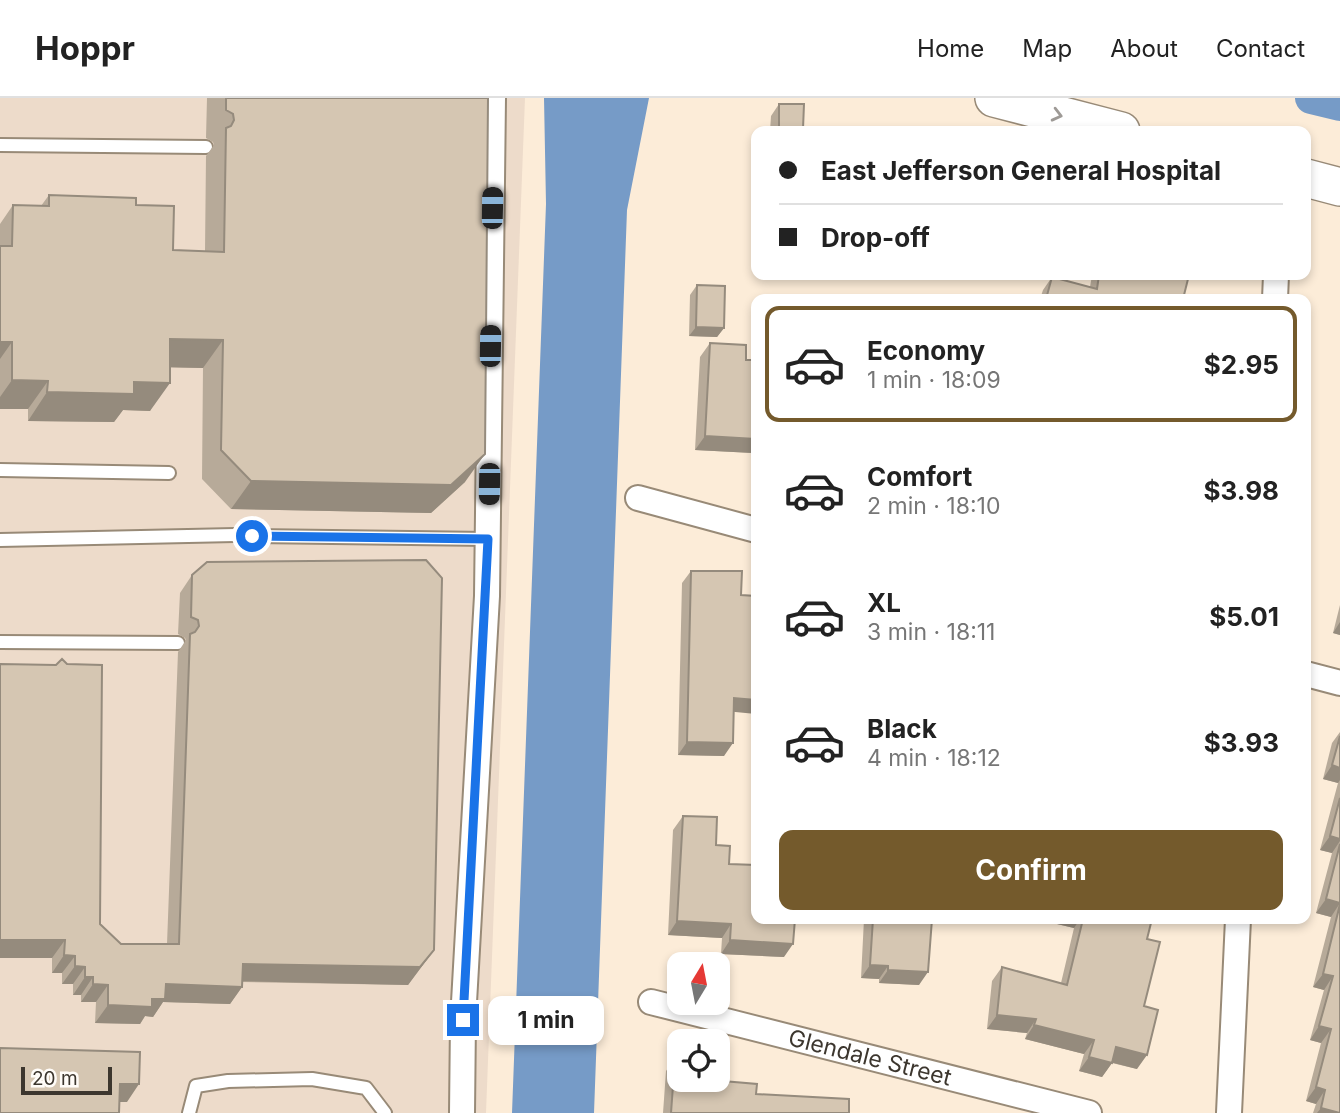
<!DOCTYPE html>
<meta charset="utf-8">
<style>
:root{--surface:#fff;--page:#f6f6f6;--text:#222;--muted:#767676;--line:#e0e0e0;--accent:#745a2c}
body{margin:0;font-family:Inter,sans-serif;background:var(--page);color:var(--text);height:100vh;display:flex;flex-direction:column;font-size:26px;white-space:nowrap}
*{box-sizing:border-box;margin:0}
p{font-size:23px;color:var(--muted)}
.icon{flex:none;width:38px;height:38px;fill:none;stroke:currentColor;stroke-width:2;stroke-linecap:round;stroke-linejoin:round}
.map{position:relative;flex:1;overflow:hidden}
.panel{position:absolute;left:751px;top:196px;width:560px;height:630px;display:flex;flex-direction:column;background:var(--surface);border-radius:14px;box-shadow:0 4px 10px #0003}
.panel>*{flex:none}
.guide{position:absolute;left:751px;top:28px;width:560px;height:154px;border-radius:14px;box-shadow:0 4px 10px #0003;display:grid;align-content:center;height:154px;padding:0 28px;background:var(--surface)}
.needle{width:46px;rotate:10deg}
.fabs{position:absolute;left:667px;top:854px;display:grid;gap:14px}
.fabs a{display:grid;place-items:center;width:63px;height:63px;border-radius:14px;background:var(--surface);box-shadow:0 4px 10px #0003;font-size:35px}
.scale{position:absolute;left:21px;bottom:18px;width:91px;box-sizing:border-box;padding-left:7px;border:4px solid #3c362e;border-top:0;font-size:19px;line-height:24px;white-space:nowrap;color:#3c362e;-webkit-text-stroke:5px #fffcf8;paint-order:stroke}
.end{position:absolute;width:32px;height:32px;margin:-16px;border:9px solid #1a73e8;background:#fff;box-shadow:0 0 0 4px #fff}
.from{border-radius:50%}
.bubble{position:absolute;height:49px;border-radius:14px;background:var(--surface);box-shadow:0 4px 10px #0003;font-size:23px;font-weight:700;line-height:49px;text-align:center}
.car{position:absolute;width:21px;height:42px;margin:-21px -10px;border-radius:9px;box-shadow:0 0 5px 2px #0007;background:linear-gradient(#222 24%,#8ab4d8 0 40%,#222 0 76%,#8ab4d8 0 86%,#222 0)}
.guide b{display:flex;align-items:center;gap:24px;height:66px;font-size:26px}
.guide b+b{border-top:2px solid var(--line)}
.guide i{width:18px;height:18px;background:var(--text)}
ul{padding:12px 0 0;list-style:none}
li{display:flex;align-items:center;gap:21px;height:116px;margin:0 14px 10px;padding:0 14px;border:4px solid transparent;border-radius:14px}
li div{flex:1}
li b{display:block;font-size:26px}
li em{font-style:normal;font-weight:700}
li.on{border-color:var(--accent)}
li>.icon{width:63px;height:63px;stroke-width:1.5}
.cta{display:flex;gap:14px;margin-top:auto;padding:14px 28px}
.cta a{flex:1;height:80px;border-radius:14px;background:var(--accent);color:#fff;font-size:28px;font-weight:700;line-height:80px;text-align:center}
header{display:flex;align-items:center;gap:42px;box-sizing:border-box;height:98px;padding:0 35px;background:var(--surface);border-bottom:2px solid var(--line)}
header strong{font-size:33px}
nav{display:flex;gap:38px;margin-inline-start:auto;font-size:24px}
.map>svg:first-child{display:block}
.medical{fill:#eddbca}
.water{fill:#769bc7}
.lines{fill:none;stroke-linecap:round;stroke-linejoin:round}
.canal{stroke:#769bc7;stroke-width:32}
.lane-casing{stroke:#988a77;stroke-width:16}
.street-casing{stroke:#988a77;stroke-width:28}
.secondary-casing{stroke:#988a77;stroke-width:40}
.lane{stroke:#fff;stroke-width:12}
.street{stroke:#fff;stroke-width:24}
.secondary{stroke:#fff;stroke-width:37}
.wall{fill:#b7aa99}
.shaded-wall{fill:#958b7d}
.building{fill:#d5c6b2;stroke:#958b7d;stroke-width:2}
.oneway{stroke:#9e9a96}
.route{stroke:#1a73e8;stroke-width:9}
.labels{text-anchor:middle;stroke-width:6;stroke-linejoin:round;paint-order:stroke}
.street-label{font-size:23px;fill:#3c362e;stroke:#fffcf8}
</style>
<header>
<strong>Hoppr</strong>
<nav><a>Home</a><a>Map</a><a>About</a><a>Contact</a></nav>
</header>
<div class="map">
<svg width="1340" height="1015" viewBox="0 0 1340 1015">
<rect width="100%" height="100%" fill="#fcecd8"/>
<path class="medical" d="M0,0H525L486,1015H0Z"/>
<path class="water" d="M544,0H649L627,112L594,1015H512L546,106Z"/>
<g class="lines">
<path class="canal" d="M1311,0L1340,7"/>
<defs>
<path id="lane" d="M0,47L206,49
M0,372L169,375
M252,438L488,441
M0,442L235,437
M0,544L178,545
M189,1015L196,988L228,983L312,981L366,990L385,1015"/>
<g id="street">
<path d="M1275,201L1276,177"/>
<path d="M638,400L756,432"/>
<path d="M1306,576L1340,585"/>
<path id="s1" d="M651,904L1089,1015"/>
<path d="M462,1015L463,922L487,498L493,0"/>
<path d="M1229,1015L1238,821"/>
</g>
<path id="secondary" d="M994,0L1121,33
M1306,80L1340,89"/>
</defs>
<use href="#lane" class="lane-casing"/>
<use href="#street" class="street-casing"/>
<use href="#secondary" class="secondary-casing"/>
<use href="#lane" class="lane"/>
<use href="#street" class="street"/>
<use href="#secondary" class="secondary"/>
</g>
<path class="wall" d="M207,0H488L465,384L431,415L231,411L202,381L203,270L170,269L150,313L123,312L114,324L28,323V311H0V126L13,107L41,108L49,97L136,107L173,152L205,153L206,58L214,47L213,44L206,40Z
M779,6L803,31L844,33H770L771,18Z
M1092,177H1189L1183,201H1040L1043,192L1052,179L1090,189Z
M697,187L724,230L717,239L689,238L690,197Z
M710,245L746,262L756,264V370L752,369L753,355L695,352L700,259Z
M691,473L733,614L724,658L678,657L682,485Z
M192,477L434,852L408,887L242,884V889L230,906L163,904L153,919L145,918L140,926L95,925L96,904H81V897H73V886H62V875H52V860H0V566L100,826L121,846H167L178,554L186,542L185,540L178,536L180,495Z
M1340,507V537L1333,535Z
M1340,634V1015H1313L1316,1006L1306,1003L1321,945L1310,942L1324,892L1313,889L1331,819L1316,815L1332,755L1320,752L1338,685L1323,681L1332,645Z
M683,718L716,747L729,766L784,859L721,856L722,840L668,837L673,732Z
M864,821H932L919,887L879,885V881L861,880Z
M1058,821H1152L1147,841L1144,908L1137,971L1112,965L1102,979L1079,973L1084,956L1025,941L1027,935L987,931L992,883L1002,869L1061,885L1074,830L1057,826Z
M675,960L711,983L756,996L849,1015H663L666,973Z"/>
<path class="shaded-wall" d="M696,229L724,230L717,239L689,238Z
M170,241L223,242L203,270L150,269Z
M0,244H12L0,261Z
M12,282L48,283L28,311H0V299Z
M134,284L170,285L150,313L123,312L114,324L28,323L47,294Z
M705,338L756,341V350L753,355L695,352Z
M485,356L465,384L431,415L231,411L251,383Z
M1340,524V537L1333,535Z
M734,600L756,602V616L725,613Z
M687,644L733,645L724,658L678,657Z
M1332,667L1340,670V682L1338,685L1323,681Z
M1330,738L1340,741V743L1332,755L1320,752Z
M1326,801L1340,805L1331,819L1316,815Z
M1060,821H1080L1074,830L1057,826Z
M677,823L731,826L722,840L668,837Z
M0,842H65L52,860H0Z
M730,842L793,846L784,859L721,856Z
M434,852L408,887L230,883L243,866Z
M64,857L75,858L62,875H52Z
M870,867L888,868L879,881L861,880Z
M75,868L85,869L73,886H62Z
M888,872L928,874L919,887L879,885Z
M1323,876L1333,878L1324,892L1313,889Z
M85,879H93L81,897H73Z
M93,886L108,887L96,904H81Z
M166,886L242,889L230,906L163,904L153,919L145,918L140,926L95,925L108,907L152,901Z
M997,917L1036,921L1027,935L987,931Z
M1034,927L1094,942L1084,956L1025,941Z
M1319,928L1331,931L1321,945L1310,942Z
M1116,949L1147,957L1137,971L1106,963Z
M1089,959L1112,965L1102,979L1079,973Z
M120,986H139L127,1004H108Z
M1316,989L1325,992L1316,1006L1306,1003Z
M1321,1010L1340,1015H1317Z"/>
<path class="building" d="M226,0H488L485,356L451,387L251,383L221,352L223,242L170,241V285L134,284V296L47,294L48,283L12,282V244H0V148H12L13,107L49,108V97L136,100V107L174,108L173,152L224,154L226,30L231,28L234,22L233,16L226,12Z
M779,6H804L803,31L844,33H779Z
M1099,177H1189L1183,201H1046L1052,179L1097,191Z
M697,187L725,188L724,230L696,229Z
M969,198L993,199V201H969Z
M710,245L746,247V262H755L756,341L705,338Z
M426,462L442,480L434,852L420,869L243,866L242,889L166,886L165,901H152V909L108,907V887L93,886V879H85V869L75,868V858L64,857L65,842H0V566L56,567L62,561L67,566L102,567L100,826L121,846H179L190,536L195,534L199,528L198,522L191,519L192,477L207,464Z
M691,473H742L741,497L756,498V602L734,600L733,645L687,644Z
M1340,638V670L1332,667Z
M1340,700V741L1330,738Z
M683,718L717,719L716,747L730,748L729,766L756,767V821H795L793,846L730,842L731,826L677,823Z
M1340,746V805L1326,801Z
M1340,806V1015L1321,1010L1325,992L1316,989L1331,931L1319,928L1333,878L1323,876Z
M873,821H932L928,874L888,872V868L870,867Z
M1083,821H1152L1147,841L1160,844L1144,908L1158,912L1147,957L1116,949L1112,965L1089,959L1094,942L1034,927L1036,921L997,917L1002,869L1067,887Z
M0,950L140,954L139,986H120L119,1015H0Z
M675,960L679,961V982H711L757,986L756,996L849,1001V1015H671Z"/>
<defs><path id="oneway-chevron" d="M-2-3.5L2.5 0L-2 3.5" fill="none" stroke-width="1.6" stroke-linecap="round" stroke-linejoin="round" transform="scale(1.75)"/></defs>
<use class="oneway" href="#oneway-chevron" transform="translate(1057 17) rotate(14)"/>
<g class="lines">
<path class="route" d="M252,438L488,441L463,922"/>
</g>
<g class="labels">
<g class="street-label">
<text dy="8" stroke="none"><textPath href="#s1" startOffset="226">Glendale Street</textPath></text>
</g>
</g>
</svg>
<div class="fabs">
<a><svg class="needle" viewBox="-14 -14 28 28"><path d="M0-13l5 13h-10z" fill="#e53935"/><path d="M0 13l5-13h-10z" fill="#767676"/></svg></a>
<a><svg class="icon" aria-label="locate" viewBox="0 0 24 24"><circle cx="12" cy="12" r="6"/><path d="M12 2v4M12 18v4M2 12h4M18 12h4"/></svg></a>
</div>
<div class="scale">20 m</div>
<i class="end from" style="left:252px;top:438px"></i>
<i class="end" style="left:463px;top:922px"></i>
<div class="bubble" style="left:488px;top:898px;width:116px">1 min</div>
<i class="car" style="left:492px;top:110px;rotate:1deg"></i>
<i class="car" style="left:490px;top:248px;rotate:1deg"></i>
<i class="car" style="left:489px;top:386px;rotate:181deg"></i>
<div class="guide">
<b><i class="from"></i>East Jefferson General Hospital</b>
<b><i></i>Drop-off</b>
</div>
<section class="panel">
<ul>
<li class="on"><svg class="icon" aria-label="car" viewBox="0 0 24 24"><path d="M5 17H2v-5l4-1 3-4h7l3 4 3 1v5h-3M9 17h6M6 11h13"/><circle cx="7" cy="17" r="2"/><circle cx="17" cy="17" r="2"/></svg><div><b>Economy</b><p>1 min · 18:09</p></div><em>$2.95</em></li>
<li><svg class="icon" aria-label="car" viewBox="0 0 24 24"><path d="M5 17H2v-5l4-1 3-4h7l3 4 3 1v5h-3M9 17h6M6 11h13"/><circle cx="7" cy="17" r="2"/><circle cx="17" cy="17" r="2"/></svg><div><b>Comfort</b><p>2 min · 18:10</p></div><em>$3.98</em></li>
<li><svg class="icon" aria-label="car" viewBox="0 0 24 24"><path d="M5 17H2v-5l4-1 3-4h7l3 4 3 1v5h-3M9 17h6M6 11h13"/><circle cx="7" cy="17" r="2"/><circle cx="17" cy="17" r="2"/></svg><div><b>XL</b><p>3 min · 18:11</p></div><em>$5.01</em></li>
<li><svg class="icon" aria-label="car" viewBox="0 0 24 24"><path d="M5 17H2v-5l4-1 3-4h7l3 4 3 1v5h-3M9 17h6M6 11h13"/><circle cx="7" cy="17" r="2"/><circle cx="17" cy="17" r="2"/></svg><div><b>Black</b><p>4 min · 18:12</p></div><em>$3.93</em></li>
</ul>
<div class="cta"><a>Confirm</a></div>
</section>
</div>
